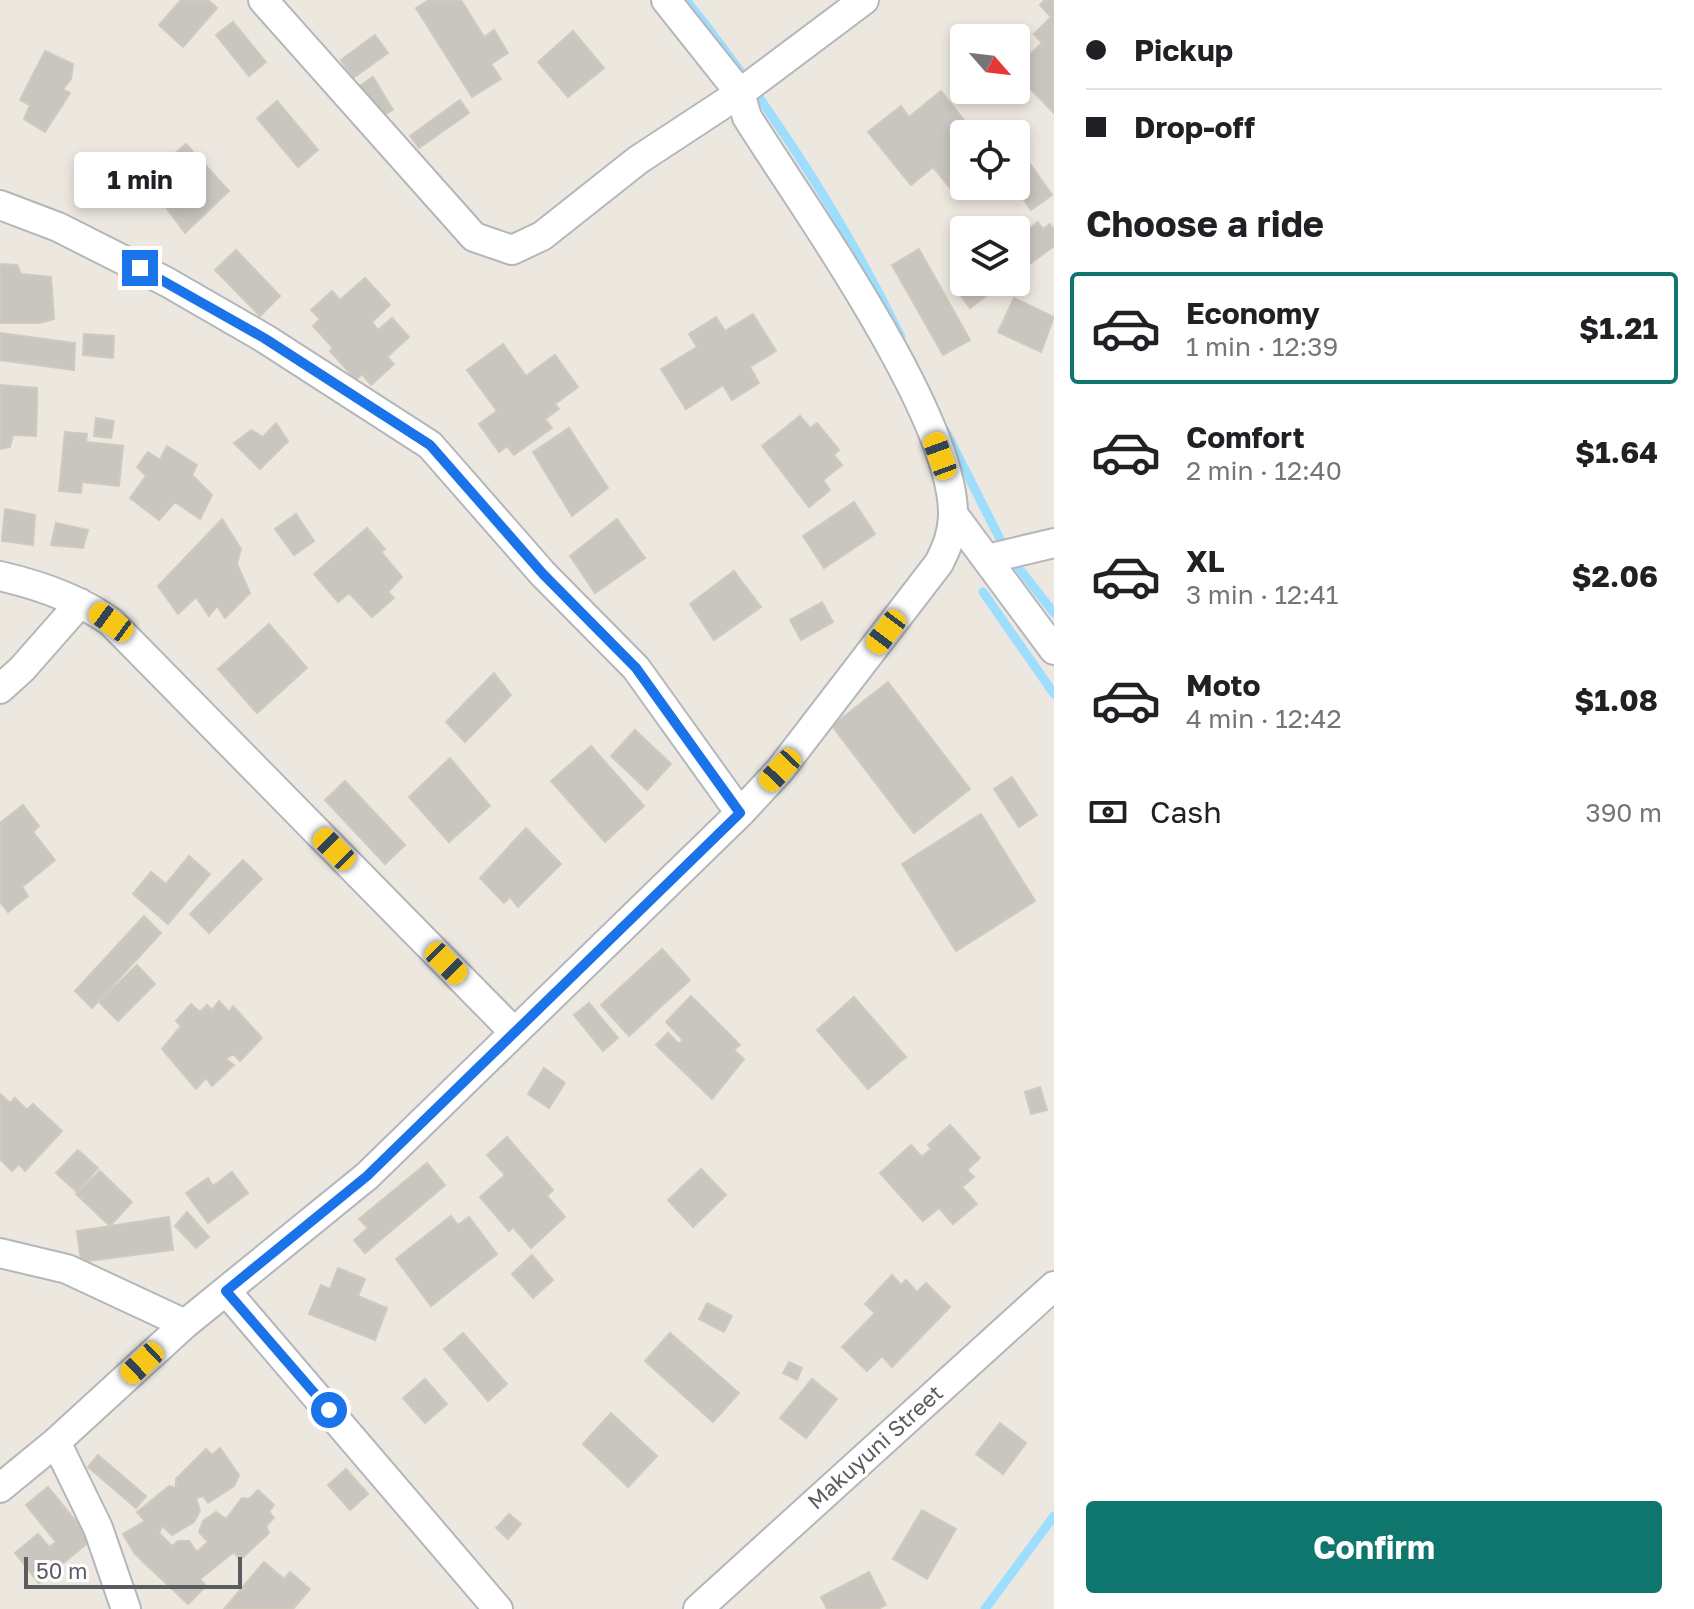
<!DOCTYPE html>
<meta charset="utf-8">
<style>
:root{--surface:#fff;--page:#f2f2f2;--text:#202124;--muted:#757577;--line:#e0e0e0;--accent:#0f766e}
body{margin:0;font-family:"Golos Text",sans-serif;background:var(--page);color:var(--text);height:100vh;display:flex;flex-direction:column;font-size:30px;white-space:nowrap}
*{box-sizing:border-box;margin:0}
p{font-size:26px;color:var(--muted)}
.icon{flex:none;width:44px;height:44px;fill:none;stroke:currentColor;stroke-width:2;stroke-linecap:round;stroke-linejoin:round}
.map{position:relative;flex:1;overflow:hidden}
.panel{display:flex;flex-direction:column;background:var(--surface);width:640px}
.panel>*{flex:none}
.hud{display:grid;align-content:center;height:176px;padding:0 32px;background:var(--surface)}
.needle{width:52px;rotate:118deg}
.tools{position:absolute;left:950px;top:24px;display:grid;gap:16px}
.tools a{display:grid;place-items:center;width:80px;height:80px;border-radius:8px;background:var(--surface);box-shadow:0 4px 12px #0003;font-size:40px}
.scale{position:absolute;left:24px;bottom:20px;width:218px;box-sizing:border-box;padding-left:8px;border:4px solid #595d61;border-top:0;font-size:22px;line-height:28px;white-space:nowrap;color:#595d61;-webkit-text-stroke:6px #fff;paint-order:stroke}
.end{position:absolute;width:36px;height:36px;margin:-18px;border:10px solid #1a73e8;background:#fff;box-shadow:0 0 0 4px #fff}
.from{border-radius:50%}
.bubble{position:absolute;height:56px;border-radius:8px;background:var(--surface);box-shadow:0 4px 12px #0003;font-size:26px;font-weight:700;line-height:56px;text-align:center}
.car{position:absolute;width:24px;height:48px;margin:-24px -12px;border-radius:10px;box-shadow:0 0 6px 2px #0007;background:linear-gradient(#f5c518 24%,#345 0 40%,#f5c518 0 76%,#345 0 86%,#f5c518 0)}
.hud b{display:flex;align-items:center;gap:28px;height:76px;font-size:30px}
.hud b+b{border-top:2px solid var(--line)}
.hud i{width:20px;height:20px;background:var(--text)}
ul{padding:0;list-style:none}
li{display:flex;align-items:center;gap:24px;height:112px;margin:0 16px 12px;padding:0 16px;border:4px solid transparent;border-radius:8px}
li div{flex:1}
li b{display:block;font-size:30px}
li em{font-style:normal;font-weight:700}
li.on{border-color:var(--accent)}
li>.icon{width:72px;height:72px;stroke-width:1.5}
h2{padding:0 32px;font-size:36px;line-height:96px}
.pay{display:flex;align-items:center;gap:20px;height:88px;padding:0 32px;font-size:30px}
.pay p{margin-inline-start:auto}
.button{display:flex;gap:16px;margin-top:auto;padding:16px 32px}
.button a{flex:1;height:92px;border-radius:8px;background:var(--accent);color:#fff;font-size:32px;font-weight:700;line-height:92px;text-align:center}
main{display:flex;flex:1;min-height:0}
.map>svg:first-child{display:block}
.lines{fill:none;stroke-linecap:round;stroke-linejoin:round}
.stream{stroke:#9dddfe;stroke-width:9}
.building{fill:#c9c5bf;stroke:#d0c9be;stroke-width:2}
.minor-casing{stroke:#b3b7bb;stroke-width:32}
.minor{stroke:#fff;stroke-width:28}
.route{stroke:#1a73e8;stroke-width:10}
.labels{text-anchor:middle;stroke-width:7;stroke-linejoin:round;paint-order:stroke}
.street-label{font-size:22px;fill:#595d61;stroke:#fff}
</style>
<main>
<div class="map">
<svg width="1054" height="1609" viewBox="0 0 1054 1609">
<rect width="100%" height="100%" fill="#ece8e0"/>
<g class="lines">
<path class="stream" d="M686,0C769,104 843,217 901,337
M945,430L1007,553L1054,613
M983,592L1054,694
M985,1609L1054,1516"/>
</g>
<path class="building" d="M181,0H208L217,8L183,47L159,25Z
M429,0H461L484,37L494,30L508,53L491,64L501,79L472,97L416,8Z
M1045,0H1054V113L1016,74V68L1042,43L1034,34L1051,17L1040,5Z
M233,22L266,62L249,76L216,35Z
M573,31L604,68L568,97L538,62Z
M375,35L388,53L353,78L341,60Z
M45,51L73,64L71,79L63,89L70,93L45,132L24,119L30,105L20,100Z
M373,77L393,110L377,119L358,87Z
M941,91L975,134H964V186H974L959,199L933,167L911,185L868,132L901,106L909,117Z
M460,100L469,113L419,148L410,136Z
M277,101L318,150L298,167L257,118Z
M186,144L229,191L185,233L145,179Z
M1031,165L1052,195L1031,210L1014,186L1016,175Z
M1038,222L1043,229L1050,224L1054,230V246L1016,274V239Z
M919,249L970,340L943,355L892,265Z
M236,250L280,296L260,316L215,270Z
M0,264L17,265L21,274L51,277L54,319L39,323H0Z
M964,275V282H1005L970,308L952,284Z
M365,278L390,305L372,322L378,330L392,318L409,337L387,357L394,364L371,385L362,374L356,380L330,351L333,348L313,326L320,319L311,310L332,291L340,300Z
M1014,298L1054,317L1041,352L998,332Z
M753,314L776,351L750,367L759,383L732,400L723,385L686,409L661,369L697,347L689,334L716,317L725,331Z
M0,333L75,343L74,370L0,360Z
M84,334L114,336L113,358L83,355Z
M503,344L526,376L555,355L578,387L555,404L559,409L545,419L552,428L514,455L507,446L499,452L479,424L497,411L467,370Z
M0,385L37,388V405L36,436L13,435L10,447L0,449Z
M800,416L810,428L817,423L839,450L834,455L842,465L823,480L830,490L809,507L762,446Z
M96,418L114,421L111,438L94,436Z
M276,423L288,441L260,469L234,443L251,430L263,437Z
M569,428L608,488L572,516L533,452Z
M65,432L87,434L86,442L123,446L119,486L82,482L81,493L59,491Z
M167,446L197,465L192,475L212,495L200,519L175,502L159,520L130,498L146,476L137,467L148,452L160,460Z
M854,502L875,534L824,568L803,536Z
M5,509L35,515L33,545L2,541Z
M296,514L314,541L294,555L275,529Z
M222,519L241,549L237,564L250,593L225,618L217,606L209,616L196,597L178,614L158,586Z
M617,519L645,558L595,593L570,556Z
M56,523L88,530L83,548L51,545Z
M367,528L385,549L381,552L402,577L388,592L394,598L372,617L349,593L338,602L314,574Z
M734,571L761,607L714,640L690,604Z
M822,602L833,622L801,640L790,620Z
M269,624L307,668L257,713L218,669Z
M494,673L511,695L465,742L446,722Z
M888,682L970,789L914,833L832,726Z
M635,730L671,764L647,790L611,756Z
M591,746L644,806L605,842L551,781Z
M450,758L490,806L449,842L409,797Z
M1012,777L1037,815L1019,827L994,789Z
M345,781L405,845L385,864L325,800Z
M23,805L39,826L33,832L55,860L22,887L28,896L8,912L0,902V823Z
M981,814L1035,901L956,951L902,864Z
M526,828L561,864L518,907L510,897L504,903L480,878Z
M189,856L210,874L168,924L133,894L151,872L166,884Z
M243,860L262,879L209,933L190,914Z
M144,916L161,933L92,1008L75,991Z
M662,949L690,980L629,1036L601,1005Z
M137,965L155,984L118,1021L99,1002Z
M691,996L740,1045L734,1050L744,1059L712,1099L656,1045L668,1033L679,1044L683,1040L666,1022Z
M854,997L906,1057L868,1089L817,1030Z
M219,1001L229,1012L233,1006L262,1038L240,1061L233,1054L226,1059L234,1065L212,1086L206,1078L196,1089L162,1049L181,1026L176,1021L191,1004L200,1012L207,1005L212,1010Z
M589,1003L618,1038L603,1051L574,1015Z
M544,1068L565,1083L549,1108L528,1094Z
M1040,1087L1047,1110L1031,1114L1025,1092Z
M0,1094L10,1103L15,1098L27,1110L33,1104L62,1131L25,1171L19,1164L12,1171L0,1159Z
M950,1125L980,1158L967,1170L974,1177L962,1187L977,1204L953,1224L939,1208L923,1221L880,1173L911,1145L922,1157L931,1149L928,1145Z
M507,1137L553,1190L547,1196L565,1217L531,1248L513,1227L509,1231L480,1197L505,1175L487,1155Z
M78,1150L98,1168L77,1192L56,1173Z
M427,1163L445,1185L365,1253L354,1240L368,1228L359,1219Z
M701,1169L726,1195L693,1227L668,1200Z
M100,1171L132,1202L110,1226L76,1194Z
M232,1172L248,1193L208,1223L186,1193L208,1178L213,1186Z
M187,1212L209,1237L196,1248L175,1226Z
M451,1216L458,1225L469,1217L497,1254L431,1306L396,1259Z
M169,1217L173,1250L81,1262L77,1231Z
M532,1255L553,1280L533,1298L512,1274Z
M338,1268L365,1279L358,1296L387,1308L375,1340L309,1314L321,1285L330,1289Z
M892,1275L901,1285L906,1280L917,1292L926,1283L950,1307L892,1367L882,1356L867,1371L842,1347L875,1313L865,1304Z
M707,1303L732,1316L724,1332L699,1319Z
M463,1333L507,1384L488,1401L444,1349Z
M670,1333L739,1393L713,1422L645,1361Z
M789,1362L802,1368L797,1380L783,1373Z
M425,1379L447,1404L425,1423L403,1398Z
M812,1379L837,1399L806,1438L780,1418Z
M611,1413L657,1456L628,1487L583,1444Z
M1000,1423L1026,1443L1003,1474L976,1454Z
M220,1448L239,1475L234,1486L208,1503L203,1496L196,1498L200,1511L194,1522L172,1535L162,1526L159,1533L172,1546L178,1541H189L197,1552L208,1542L199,1532L203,1521L216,1512L226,1519L242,1498L249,1499L258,1490L274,1505L269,1512L274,1518L266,1526L269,1533L240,1560L234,1552L200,1579L206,1586L188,1604L135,1554L123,1534L145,1521L137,1512L169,1486L176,1488V1479L206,1449L212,1455Z
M98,1455L146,1496L136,1508L88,1467Z
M346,1469L368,1494L350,1510L328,1485Z
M48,1487L91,1540L39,1583L15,1553L38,1534L49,1547L56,1542L26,1505Z
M922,1510L956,1529L927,1579L893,1559Z
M509,1514L521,1524L508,1539L496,1528Z
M264,1562L284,1579L290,1572L310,1589L293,1609H224Z
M869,1572L886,1605L878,1609H827L821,1597Z"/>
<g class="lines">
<defs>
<path id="minor" d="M263,0L474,237L512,250L542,236L638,160L740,93L666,0
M0,205L58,227L167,282L264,338L430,445L543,574L636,668L740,813
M953,514L1054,650
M987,559L1054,543
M0,576C39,585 78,598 111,622L513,1031
M0,689L22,669L80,603
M0,1253L67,1269L185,1324
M226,1291L498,1609
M56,1442L98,1528L126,1609
M0,1488L56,1442L185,1324L367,1176L740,813L780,770L939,563C947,547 952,535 953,517C956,418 802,205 747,117L740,93L864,0
M698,1609L1054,1286"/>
</defs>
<use href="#minor" class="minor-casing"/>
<use href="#minor" class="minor"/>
</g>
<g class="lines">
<path class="route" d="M140,268L264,338L430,445L543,574L636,668L740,813L367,1176L226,1291L329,1410"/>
</g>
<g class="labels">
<g class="street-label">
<text transform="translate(875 1447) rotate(-42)" y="8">Makuyuni Street</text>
</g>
</g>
</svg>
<div class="tools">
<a><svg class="needle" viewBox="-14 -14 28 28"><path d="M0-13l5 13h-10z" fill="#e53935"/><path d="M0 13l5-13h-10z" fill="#757577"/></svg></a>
<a><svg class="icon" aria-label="locate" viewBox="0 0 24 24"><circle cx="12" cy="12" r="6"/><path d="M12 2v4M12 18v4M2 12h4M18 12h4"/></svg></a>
<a><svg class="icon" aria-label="layers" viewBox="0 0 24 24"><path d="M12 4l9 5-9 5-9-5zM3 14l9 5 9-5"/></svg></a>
</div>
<div class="scale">50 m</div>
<i class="end from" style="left:329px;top:1410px"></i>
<i class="end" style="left:140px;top:268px"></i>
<div class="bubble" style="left:74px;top:152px;width:132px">1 min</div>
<i class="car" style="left:940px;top:456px;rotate:340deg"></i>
<i class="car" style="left:111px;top:622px;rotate:306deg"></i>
<i class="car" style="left:886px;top:632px;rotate:217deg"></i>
<i class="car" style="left:780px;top:770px;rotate:223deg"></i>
<i class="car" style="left:334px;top:849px;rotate:315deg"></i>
<i class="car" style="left:446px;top:963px;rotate:135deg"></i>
<i class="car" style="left:142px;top:1363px;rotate:227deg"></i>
</div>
<section class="panel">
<div class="hud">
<b><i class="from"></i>Pickup</b>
<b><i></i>Drop-off</b>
</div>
<h2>Choose a ride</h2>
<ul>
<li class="on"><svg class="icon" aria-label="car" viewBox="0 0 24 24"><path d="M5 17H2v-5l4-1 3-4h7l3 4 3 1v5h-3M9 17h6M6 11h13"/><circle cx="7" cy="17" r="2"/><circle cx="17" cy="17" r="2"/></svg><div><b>Economy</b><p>1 min · 12:39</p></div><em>$1.21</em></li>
<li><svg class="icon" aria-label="car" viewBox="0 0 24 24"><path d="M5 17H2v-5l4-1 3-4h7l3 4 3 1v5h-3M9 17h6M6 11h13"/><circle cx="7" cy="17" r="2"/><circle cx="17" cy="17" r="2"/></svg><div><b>Comfort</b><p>2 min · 12:40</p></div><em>$1.64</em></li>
<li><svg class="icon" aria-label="car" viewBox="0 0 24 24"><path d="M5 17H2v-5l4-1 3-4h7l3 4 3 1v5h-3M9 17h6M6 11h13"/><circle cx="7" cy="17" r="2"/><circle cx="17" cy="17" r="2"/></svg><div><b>XL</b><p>3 min · 12:41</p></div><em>$2.06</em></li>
<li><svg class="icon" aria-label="car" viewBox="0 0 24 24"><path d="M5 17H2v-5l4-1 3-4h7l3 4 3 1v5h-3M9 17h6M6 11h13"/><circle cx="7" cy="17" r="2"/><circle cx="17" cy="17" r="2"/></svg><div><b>Moto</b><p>4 min · 12:42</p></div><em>$1.08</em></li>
</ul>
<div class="pay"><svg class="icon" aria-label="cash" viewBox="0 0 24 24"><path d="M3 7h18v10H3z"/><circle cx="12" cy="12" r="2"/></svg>Cash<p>390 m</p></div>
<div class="button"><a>Confirm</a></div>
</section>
</main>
